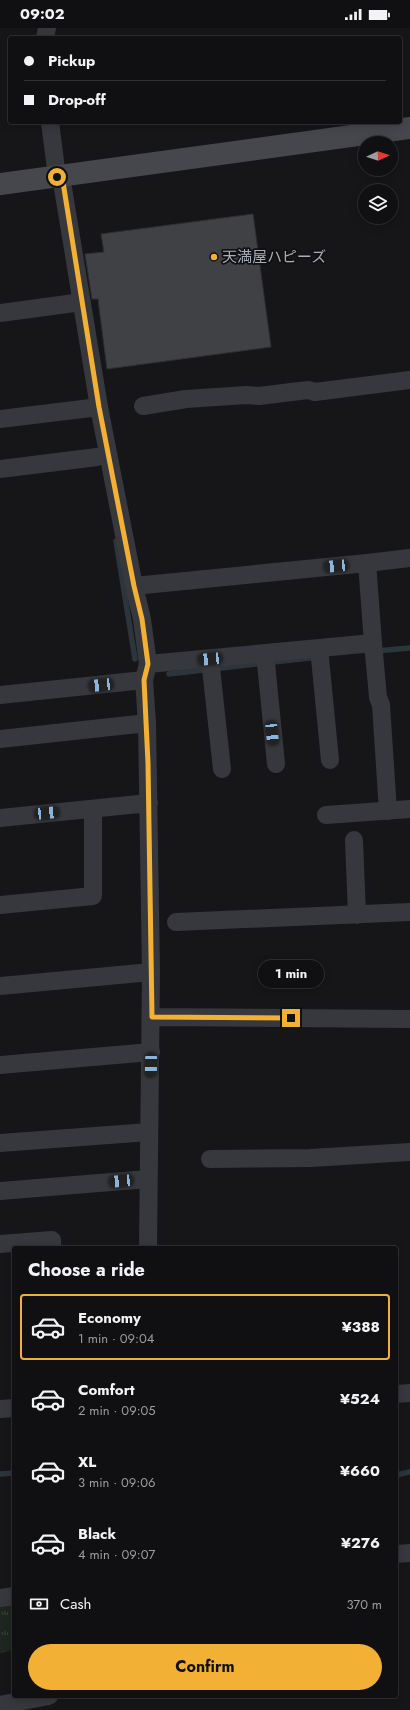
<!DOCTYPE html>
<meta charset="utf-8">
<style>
:root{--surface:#101012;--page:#1e1e20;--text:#f1f3f6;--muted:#9c9d9f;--line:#303032;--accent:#f2b134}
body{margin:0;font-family:Jost,"Noto Sans JP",sans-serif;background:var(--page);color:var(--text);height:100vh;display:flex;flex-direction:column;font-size:15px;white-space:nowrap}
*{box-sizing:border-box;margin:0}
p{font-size:13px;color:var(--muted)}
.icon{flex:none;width:22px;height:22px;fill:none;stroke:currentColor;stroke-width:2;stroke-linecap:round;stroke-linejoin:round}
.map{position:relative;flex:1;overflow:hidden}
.details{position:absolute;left:12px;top:1218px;width:386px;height:452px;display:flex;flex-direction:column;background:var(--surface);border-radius:4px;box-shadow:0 2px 10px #0003,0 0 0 1px var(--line)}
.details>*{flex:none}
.guide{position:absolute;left:8px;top:8px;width:394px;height:88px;border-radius:4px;box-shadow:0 2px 10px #0003,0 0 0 1px var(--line);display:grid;align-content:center;height:88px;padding:0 16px;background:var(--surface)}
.needle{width:26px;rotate:87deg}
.tools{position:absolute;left:358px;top:108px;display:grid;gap:8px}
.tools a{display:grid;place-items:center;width:40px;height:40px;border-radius:50%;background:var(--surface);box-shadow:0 2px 10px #0003,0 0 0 1px var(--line);font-size:20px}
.end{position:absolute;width:18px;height:18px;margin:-9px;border:5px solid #f2b134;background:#111;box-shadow:0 0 0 2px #111}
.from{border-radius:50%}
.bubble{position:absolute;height:28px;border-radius:14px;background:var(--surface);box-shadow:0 2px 10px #0003,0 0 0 1px var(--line);font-size:13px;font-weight:700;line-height:28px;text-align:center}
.car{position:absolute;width:12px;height:24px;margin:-12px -6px;border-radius:5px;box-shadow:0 0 3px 1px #0007;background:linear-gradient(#222 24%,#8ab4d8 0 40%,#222 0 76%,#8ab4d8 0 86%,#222 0)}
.guide b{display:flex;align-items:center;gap:14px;height:38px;font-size:15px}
.guide b+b{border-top:1px solid var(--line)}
.guide i{width:10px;height:10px;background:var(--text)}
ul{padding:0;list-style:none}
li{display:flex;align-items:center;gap:12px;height:66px;margin:0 8px 6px;padding:0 8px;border:2px solid transparent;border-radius:4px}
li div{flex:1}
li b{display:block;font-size:15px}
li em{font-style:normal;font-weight:700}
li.active{border-color:var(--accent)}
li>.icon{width:36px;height:36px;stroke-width:1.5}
h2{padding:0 16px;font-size:18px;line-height:48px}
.pay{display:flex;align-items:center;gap:10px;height:44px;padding:0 16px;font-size:15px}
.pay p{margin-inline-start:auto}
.button{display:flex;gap:8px;margin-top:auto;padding:8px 16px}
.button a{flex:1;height:46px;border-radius:24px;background:var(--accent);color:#111;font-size:16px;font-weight:700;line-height:46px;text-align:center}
.status{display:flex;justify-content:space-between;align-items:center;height:28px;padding:0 20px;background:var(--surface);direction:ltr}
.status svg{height:11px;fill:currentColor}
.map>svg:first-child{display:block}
.grass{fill:url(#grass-tufts)}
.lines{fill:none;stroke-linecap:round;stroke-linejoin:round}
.stream{stroke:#2c353c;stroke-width:5.5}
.building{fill:#404145;stroke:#303034}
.street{stroke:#37383d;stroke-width:18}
.secondary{stroke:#45474d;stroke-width:22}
.route{stroke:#f2b134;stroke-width:5}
.poi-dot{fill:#f2b134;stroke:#111113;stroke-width:1.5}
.labels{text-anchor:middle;stroke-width:3.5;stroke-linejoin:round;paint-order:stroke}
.poi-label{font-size:15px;fill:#a8adb8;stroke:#111113;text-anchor:start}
</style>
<div class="status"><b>09:02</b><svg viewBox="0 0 49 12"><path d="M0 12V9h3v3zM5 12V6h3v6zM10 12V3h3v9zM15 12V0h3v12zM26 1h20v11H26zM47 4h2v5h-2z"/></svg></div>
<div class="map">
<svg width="410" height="1682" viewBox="0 0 410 1682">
<defs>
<pattern id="grass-tufts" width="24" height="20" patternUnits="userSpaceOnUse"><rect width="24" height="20" fill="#1e261f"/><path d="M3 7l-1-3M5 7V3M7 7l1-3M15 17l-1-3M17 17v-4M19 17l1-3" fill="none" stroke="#3c433d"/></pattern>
</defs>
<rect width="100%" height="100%" fill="#161618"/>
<path class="grass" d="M14,1576V1622L0,1625V1578Z"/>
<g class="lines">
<path class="stream" d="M116,513L135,631
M376,623L410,620
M169,646L318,629
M0,1446L14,1445
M396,1447L410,1444"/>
</g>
<path class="building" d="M253,186L271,319L107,341L98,271H92L85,226L104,224L101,206Z"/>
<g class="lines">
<path class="street" d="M45,10L47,0
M50,94L57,149
M61,148L99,379L134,558L142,591L148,636L144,652L147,695L151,944L148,1220
M0,285L82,274
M143,378L186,371L246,367L259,368L308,362L315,364L410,352
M0,391L99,379
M0,441L97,429
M367,535L410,530
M134,558L367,535L373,615L148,636
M373,615L378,669L381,677L388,783
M319,620L330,732
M265,625L276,736
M210,631L222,741
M0,667L144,652
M0,711L147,695
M326,787L410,781
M0,790L149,775
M354,812L357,887
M0,877L93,868V781
M176,894L410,884
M0,958L151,944
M152,989L410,991
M0,1037L151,1024
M0,1115L149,1104
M210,1131L310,1130L410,1124
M0,1163L148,1151
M0,1216L52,1212V1220
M396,1366L410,1365
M0,1381L14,1380
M396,1526L410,1525
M0,1570L14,1568
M0,1677L49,1668"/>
<path class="secondary" d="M0,156L410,100"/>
</g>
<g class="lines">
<path class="route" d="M57,149L62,148L99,379L134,558L142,591L148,636L144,652L148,735L152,989L291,990"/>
</g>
<circle class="poi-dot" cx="214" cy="229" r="4"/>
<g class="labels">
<g class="poi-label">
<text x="222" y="234">天満屋ハピーズ</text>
</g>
</g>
</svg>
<div class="tools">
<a><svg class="needle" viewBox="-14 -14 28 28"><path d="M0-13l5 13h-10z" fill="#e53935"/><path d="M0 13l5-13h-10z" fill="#9c9d9f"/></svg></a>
<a><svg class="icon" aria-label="layers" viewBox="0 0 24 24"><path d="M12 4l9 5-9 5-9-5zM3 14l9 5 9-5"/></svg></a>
</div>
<i class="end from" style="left:57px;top:149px"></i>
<i class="end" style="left:291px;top:990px"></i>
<div class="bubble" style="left:258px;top:932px;width:66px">1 min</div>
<i class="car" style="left:336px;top:538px;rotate:265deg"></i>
<i class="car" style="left:210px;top:631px;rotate:265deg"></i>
<i class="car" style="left:101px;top:657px;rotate:264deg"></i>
<i class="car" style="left:272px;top:705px;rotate:174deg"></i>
<i class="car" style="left:47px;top:785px;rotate:85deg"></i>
<i class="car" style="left:151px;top:1037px;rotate:181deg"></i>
<i class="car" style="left:121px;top:1153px;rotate:265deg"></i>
<div class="guide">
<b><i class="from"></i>Pickup</b>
<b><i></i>Drop-off</b>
</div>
<section class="details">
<h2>Choose a ride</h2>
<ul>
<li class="active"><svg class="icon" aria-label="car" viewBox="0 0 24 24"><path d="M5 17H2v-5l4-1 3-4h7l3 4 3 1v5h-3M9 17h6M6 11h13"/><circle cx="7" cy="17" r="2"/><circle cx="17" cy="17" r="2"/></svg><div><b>Economy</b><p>1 min · 09:04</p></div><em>¥388</em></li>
<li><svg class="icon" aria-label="car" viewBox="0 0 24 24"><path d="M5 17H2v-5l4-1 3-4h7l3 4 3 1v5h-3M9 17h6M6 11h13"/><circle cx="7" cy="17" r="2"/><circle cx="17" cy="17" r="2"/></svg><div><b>Comfort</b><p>2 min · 09:05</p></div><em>¥524</em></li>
<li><svg class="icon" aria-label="car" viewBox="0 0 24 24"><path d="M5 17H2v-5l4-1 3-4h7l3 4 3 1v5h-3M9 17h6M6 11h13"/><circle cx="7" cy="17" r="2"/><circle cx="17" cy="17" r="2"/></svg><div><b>XL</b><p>3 min · 09:06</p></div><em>¥660</em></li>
<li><svg class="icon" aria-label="car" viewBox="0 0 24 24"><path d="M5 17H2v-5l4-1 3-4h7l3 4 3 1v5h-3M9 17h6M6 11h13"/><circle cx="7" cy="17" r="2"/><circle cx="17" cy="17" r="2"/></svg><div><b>Black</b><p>4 min · 09:07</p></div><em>¥276</em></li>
</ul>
<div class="pay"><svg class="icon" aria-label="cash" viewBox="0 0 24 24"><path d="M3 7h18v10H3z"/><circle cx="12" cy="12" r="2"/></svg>Cash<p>370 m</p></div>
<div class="button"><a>Confirm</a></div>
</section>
</div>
